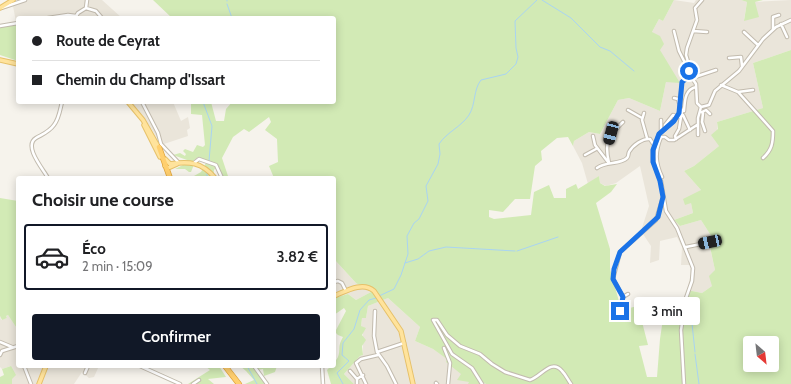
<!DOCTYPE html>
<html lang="fr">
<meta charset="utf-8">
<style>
:root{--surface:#fff;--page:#f2f2f2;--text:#202124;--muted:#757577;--line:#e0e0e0;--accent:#111827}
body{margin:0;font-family:Cabin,sans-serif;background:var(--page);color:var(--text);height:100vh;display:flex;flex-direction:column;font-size:15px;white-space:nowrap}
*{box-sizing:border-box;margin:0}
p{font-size:13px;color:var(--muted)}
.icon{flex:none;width:22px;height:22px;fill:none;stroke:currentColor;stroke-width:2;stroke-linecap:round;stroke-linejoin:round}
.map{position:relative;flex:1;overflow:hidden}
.side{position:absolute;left:16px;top:176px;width:320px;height:192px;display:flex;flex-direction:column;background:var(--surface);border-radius:4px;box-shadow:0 2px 10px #0003}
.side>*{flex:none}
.guide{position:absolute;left:16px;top:16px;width:320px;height:88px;border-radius:4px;box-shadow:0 2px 10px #0003;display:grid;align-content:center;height:88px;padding:0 16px;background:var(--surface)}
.needle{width:26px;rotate:152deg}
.fabs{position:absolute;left:743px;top:336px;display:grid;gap:8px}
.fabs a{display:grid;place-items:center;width:36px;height:36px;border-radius:4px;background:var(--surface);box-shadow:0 2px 10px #0003;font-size:20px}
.end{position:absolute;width:18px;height:18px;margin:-9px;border:5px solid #1a73e8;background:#fff;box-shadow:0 0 0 2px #fff}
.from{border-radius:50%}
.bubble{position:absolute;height:28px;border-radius:4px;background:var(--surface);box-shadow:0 2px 10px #0003;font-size:13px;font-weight:600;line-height:28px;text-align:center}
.car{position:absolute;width:12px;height:24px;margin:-12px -6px;border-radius:5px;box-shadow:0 0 3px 1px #0007;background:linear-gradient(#222 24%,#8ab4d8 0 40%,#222 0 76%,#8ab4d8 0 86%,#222 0)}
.guide b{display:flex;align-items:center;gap:14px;height:38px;font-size:15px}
.guide b+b{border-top:1px solid var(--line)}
.guide i{width:10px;height:10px;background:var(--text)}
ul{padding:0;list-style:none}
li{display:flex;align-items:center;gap:12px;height:66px;margin:0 8px 6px;padding:0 8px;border:2px solid transparent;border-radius:4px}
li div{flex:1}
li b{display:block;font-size:15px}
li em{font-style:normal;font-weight:600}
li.current{border-color:var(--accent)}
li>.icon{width:36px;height:36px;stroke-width:1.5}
h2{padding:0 16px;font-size:18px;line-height:48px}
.cta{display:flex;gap:8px;margin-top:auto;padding:8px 16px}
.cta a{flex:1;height:46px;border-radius:4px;background:var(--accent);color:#fff;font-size:16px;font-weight:600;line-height:46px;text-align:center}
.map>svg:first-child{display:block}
.residential{fill:#eae5da}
.green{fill:#d2eab5;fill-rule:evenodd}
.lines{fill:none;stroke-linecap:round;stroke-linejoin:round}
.stream{stroke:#a9d4f2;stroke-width:1}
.minor-casing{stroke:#c2bbae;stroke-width:4.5}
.major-casing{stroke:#e6c16a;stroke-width:5.5}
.highway-casing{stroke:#e0a43c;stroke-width:6}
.minor{stroke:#fff;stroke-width:2.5}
.major{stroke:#ffe39c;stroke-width:3.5}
.highway{stroke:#ffcf6e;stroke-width:4.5}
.route{stroke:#1a73e8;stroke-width:5}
</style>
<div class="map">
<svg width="791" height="384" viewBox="0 0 791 384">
<rect width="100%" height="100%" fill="#f6f3ec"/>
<path class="residential" d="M19,0H102L122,18H18V23L16,22L13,6Z
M674,0L694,3L696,0H741L747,2L744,20L755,2L791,0V50L753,63L763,108L717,122L719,146L694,166L684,171L701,190L691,203L693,213L674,220L680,226L701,220L717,245L710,248L715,270L712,286L702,293L687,290L691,274L690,265H681L682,247L677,237L660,241L659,260L650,263L651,246L641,231L649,206L640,166L616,183L606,186L600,183L599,176L588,184L582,163L573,146L574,141L589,132L600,134L618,100L629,98L660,111L666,82L660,50L652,32L659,19L663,21Z
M130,102H173L181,121L188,117L190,128L187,130L188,136L161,145L151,128Z
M334,259L356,283L371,292L356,300L348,294L334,298Z
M388,298L420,327L415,341L433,349L486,384H354L344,374L360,356L363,355V330L361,326L362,318H366L368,306Z
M8,315L18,330V366H99L94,377L89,378L82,372L74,384H12L11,366L2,369L0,367V316L1,320L7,318L6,316Z"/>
<path class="green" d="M153,0H674L663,21L659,19L652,32L660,36L664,44L660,50L680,83L666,82L660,111L629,98L618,100L600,134L589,132L574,141L573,146L568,137L557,138L541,151L542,160L535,166L530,199H515L503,212L489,210V217L494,219L531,215L534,192L549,185L554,198H566V189L576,184L578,189L599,176L600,183L605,186L617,184L611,192L596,203L610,249V269L620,305L626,309L641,305V318L648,345L639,346L647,377H657L660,339L664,312L681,309L687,290L702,293L712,286L709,276L715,270L710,247L717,245L701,220L680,226L674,220L693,213L691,203L685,205L683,199L701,190L684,171L694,166L719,146L711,135L718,129L717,122L763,108L753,63L791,50V384H486L479,380L482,384H468L469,382L457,380L461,374L446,362L447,359L433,349L415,341L420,327L388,298L368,306L366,318H362L361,326L366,328L362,335L366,340L362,346L363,355L360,356L344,374L354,384H331L327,370L331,366H334C334,361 336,361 338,357C341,349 337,347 343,337L338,335L335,332L346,311L344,308L334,315V298L348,294L356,300L371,292L356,283L334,259V178H274L269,166L278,162L277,139L265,130L271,122L269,117L249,132L244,129L233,137L222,158L228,176L224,178L218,165L214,170L213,178H196L194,176L201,172L207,161L198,157L193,161V167L191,172H189L185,169H175L185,164L187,160L173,155L180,153L185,156L186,154L183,151L185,149L193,152L197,145L203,147L205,145L202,115L191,114V102H211L216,121H224L226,109L232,102H334V18H172ZM750,343H772V365H750Z
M741,0H763L755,2L759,17L744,21L747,2Z
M18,24V61L0,55V27L5,25Z
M0,198L18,201V330L8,315L6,316L7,318L2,320L0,316Z
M11,366L16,375L12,379V384H0V377L4,375L2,369Z
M205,366H219L226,377L208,379L214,384H188L210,370Z
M240,366H277L275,372L264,376L263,369L257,370L266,384H245L254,380L246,371Z"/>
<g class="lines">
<path class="stream" d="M542,0L571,18L600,47L610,51L634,71
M227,1V0
M227,4L232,18
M203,102L212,126L209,161
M207,178V173
M517,251L558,237
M405,263L418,259L429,251L446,247L515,251
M379,296L394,289L401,275L408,254L407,236L414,223L419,219L428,201L426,186L438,164L440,154L439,144C447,132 461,127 469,115C476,104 473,90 481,80L506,74L516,64L518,57L516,48L515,21L537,0
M691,314L695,352
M695,354L699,384
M247,366L257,384
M343,384L337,373L349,361L342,355L343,343L354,329L360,310L369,300L376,298"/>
<defs>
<path id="minor" d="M1,8L25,0
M86,8L96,11L102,18
M86,8L87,0
M48,18L68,15L76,16
M75,18L78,13L86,8
M781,24L787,37
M0,26L18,23
M773,29V17L779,15
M674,31L679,51L689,71
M693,31L707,32
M744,32L758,45
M729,58L741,57L742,66
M688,77L690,68L686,55L687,48L697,20L695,8L702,0
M688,77L692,78L696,84L697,103L701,107
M692,78L716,70
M721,85L738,92L773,131C773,143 772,150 763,158
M738,92L753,90
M674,98L678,99L679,103
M142,102L158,133L161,144L179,163
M701,107L709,105L715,91L739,71L763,39L776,27L791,20
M681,108L682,111H684C685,102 684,90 696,87
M628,110L642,118
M701,112L703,113L702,122L705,131
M702,112L706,110L710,114
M644,113L642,120L647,138
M665,128V125L673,115L678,117L683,115L690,130
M661,132V120
M698,135V118L701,107
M593,136L595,145L608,162
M658,137H665L669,140H674L697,125
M661,137C655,152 655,162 662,177
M676,139L675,136L679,129L682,111
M585,155L596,149
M194,163L199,159L216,165L222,178
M609,163C604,142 608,136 623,122
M597,168C606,161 620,165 627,158C629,156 628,154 629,152C633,145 643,138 650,139L654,145
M48,178C43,169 23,146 36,138C43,134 49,132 54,125C59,119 60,110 62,102
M686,247L711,242
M334,282L338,281L342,283L346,291
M623,297L628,294
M375,311L374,336L377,352
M620,311L623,297L613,279L620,252L656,220L663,197
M0,342L12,347
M444,348L450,363L448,384
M0,355L2,351L18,346
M24,366L31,384
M140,366L180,384
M254,366L267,384
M322,366L323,384
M350,371L357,379
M85,373L88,366
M436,383L437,384
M193,384L199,380
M357,384V379L363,375
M366,384L356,363L361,359L378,355
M396,384L387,366L377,352L404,343
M482,384L472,368L452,354L433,320H437L447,335L460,346L480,354L492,364L505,372L530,380C541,377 551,358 562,371C566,375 568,380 571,384
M684,384L681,330L686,298L692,281L693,268L677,228L666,211L661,181L653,162V150L659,134L674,121L679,113L682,82L688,77"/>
<path id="major" d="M0,8L13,0
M0,60L18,64
M128,102L143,120L159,148
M144,125L160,157
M165,159L170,164C189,161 202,162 215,178
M165,166L168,168L177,164
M334,296C346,291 363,281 374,291L401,331L413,384
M39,384L46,366"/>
<path id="highway" d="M159,147L170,178
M225,366L239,384"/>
</defs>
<use href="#minor" class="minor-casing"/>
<use href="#major" class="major-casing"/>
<use href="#highway" class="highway-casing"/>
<use href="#minor" class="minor"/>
<use href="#major" class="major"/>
<use href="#highway" class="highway"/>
</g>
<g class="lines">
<path class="route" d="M620,311L623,297L613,279L614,269L620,252L658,217L663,197L660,181L653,162V150L659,134L674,121L679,113L682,82L688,77L689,71"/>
</g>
</svg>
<div class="fabs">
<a><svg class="needle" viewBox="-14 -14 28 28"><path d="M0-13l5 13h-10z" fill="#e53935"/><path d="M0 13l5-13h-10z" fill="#757577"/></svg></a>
</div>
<i class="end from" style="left:689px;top:71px"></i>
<i class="end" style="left:620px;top:311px"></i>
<div class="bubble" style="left:634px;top:297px;width:66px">3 min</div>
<i class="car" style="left:611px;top:133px;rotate:195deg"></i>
<i class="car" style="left:710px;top:242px;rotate:258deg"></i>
<div class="guide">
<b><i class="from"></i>Route de Ceyrat</b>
<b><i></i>Chemin du Champ d'Issart</b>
</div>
<section class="side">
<h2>Choisir une course</h2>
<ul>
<li class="current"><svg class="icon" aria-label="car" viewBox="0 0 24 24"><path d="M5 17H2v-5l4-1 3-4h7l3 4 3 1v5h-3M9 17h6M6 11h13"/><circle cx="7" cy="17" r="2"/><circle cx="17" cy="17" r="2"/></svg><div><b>Éco</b><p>2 min · 15:09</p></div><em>3.82 €</em></li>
</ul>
<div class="cta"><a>Confirmer</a></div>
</section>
</div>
